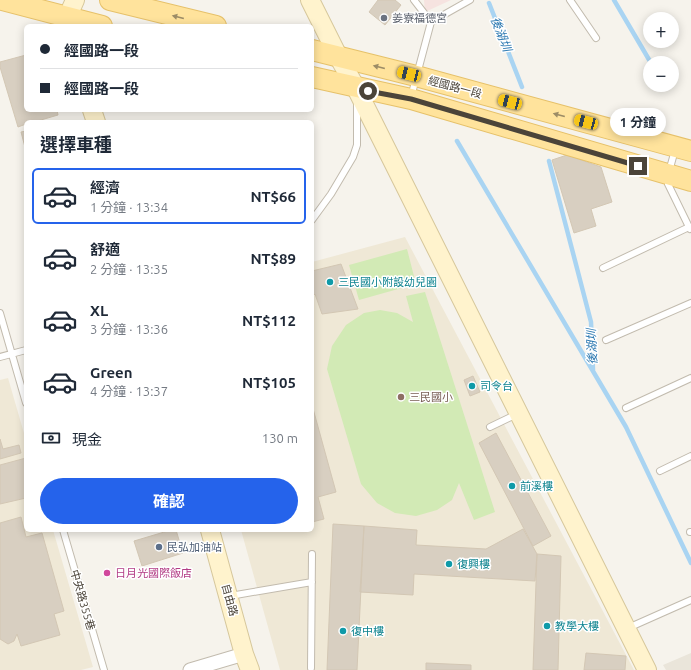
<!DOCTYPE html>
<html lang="zh-TW">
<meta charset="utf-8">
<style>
:root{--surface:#fff;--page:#f6f6f7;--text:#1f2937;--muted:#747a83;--line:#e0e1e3;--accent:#2563eb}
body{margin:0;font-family:Ubuntu,"Noto Sans TC",sans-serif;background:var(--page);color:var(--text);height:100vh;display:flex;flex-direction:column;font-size:15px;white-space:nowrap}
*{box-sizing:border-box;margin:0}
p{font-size:13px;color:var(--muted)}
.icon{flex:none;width:22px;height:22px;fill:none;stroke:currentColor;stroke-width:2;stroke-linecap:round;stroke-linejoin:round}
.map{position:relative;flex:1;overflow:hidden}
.sheet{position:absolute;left:24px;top:120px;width:290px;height:412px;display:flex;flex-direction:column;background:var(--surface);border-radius:6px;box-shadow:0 2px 10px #0003}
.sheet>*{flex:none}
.hud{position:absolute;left:24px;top:24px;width:290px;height:88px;border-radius:6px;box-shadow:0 2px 10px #0003;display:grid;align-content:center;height:88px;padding:0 16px;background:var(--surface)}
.controls{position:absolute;left:643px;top:12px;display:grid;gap:8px}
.controls a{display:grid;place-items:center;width:36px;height:36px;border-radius:50%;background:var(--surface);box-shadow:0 2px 10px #0003;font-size:20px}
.end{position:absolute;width:18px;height:18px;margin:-9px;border:5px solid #4b4439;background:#fff;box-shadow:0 0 0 2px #fff}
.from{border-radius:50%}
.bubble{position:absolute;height:28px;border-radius:14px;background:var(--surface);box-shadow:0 2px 10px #0003;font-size:13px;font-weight:700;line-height:28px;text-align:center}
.car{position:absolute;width:12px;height:24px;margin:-12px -6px;border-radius:5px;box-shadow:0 0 3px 1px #0007;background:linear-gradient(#f5c518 24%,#345 0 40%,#f5c518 0 76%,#345 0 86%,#f5c518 0)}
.hud b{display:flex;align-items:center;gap:14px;height:38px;font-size:15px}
.hud b+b{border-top:1px solid var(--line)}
.hud i{width:10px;height:10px;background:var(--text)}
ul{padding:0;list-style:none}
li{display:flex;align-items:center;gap:12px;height:56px;margin:0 8px 6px;padding:0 8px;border:2px solid transparent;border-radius:6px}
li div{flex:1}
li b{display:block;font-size:15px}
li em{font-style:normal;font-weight:700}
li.on{border-color:var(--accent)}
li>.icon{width:36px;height:36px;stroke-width:1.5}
h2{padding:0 16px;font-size:18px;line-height:48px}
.pay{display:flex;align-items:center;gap:10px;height:44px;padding:0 16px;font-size:15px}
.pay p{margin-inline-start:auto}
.primary-button{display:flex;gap:8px;margin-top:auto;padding:8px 16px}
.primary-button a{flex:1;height:46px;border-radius:24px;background:var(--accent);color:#fff;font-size:16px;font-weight:700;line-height:46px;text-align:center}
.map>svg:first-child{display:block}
.residential{fill:#eae5da}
.education{fill:#efe8d6}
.medical{fill:#f6e3e0}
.green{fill:#d2eab5}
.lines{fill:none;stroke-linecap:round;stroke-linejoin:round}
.stream{stroke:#a9d4f2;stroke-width:4.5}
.building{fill:#d8cfc1;stroke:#d3c7b4}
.lane-casing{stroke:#c2bbae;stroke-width:8}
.street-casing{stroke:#c2bbae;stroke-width:15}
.secondary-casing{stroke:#d6c79b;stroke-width:20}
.primary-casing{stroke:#e6c16a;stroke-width:22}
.lane{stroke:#fff;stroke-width:6}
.street{stroke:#fff;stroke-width:13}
.secondary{stroke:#fff3cd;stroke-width:18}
.primary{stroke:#ffe39c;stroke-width:20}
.oneway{fill:#9c8c66}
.route{stroke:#4b4439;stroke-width:5}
.worship-dot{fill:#6b7280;stroke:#fff;stroke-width:1.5}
.culture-dot{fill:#0f9aa8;stroke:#fff;stroke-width:1.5}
.education-dot{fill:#8d6e63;stroke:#fff;stroke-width:1.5}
.service-dot{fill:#5c6f8a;stroke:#fff;stroke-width:1.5}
.hotel-dot{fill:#d1479c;stroke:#fff;stroke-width:1.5}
.labels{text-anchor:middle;stroke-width:3;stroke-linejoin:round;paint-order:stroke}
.worship-label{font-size:11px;fill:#5b616d;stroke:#fff;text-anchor:start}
.street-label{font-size:11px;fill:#4b4439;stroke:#fff}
.culture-label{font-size:11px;fill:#0d838f;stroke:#fff;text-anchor:start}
.education-label{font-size:11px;fill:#785e54;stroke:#fff;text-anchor:start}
.service-label{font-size:11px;fill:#4e5e75;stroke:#fff;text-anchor:start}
.hotel-label{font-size:11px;fill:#b23c85;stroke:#fff;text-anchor:start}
.water-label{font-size:12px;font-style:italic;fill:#2e7ab2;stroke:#fff}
</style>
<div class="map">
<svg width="691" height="670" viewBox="0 0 691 670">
<rect width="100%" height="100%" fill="#f6f3ec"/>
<path class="residential" d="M691,653V670H666L663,665Z"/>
<path class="education" d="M405,237L634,670H280L241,530H312V262Z
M8,378L26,440V530H53L93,667L81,670H0V380Z"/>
<path class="medical" d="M424,0H451L425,12Z"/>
<path class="green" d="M407,249L416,284L359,300L349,265Z
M425,292L495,512L474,520L459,483L452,500L437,510L416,516L395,513L377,503L361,484L327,369L332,346L346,325L364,313L380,310L397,313L413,322L406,296Z"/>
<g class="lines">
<path class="stream" d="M614,0L651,63
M489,3L522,87
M457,141L626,427L691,563
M549,161L591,322L593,370"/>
</g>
<path class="building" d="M378,0H395L401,5L385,25L369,12Z
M26,55V110H57L58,115L34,122H26V124L18,127L0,67V62Z
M26,131V151L21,132Z
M567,155L601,167L612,202L591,209L596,226L574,233L552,160Z
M341,264L358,309L322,314L315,294L312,297V271Z
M473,376L480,392L470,396L464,380Z
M312,405L336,492L318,497L324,519L312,522Z
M496,433L551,536L533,546L479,443Z
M0,439L3,449L19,445L21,453L0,459Z
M26,458V498L0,504V465Z
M21,517L26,537L42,533L64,611L54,614L60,635L21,646L17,634L14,641L8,644L0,639V523Z
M333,524L364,526L357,670H327Z
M364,526L417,530L416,545L486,549L523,529L537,554L535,581L414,574L413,595L360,592Z
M171,530H176L183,553L142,566L134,541Z
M537,554L561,556L558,670H533Z
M586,653L626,656L625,670H584Z
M426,663L471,665V670H426Z"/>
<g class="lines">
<defs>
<path id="lane" d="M414,0L431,22
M570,0L596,38
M411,97L431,22L470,0
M675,150L668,175V184L690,229
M312,220L331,194L353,157L357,145V103
M603,268L689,227
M0,313L26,403
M606,340L691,303
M0,357L26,350
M626,408L691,378
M490,427L517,414
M660,471L691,456
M63,530L104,670
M690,532H691
M230,596L312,582
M628,628L691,600
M311,668L312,554"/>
<path id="street" d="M190,670L244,654"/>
<path id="secondary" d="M310,0L338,56L356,88L647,670
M69,26L67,18L75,0
M92,110L96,122
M210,530L244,654L250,670"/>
<path id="primary" d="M2,0L102,26
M110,0L216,26
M312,50L416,76L691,151
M312,77L411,99L691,181"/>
</defs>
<use href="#lane" class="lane-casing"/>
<use href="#street" class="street-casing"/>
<use href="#secondary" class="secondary-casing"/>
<use href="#primary" class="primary-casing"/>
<use href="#lane" class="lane"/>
<use href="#street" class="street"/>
<use href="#secondary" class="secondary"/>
<use href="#primary" class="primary"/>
</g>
<defs><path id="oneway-solid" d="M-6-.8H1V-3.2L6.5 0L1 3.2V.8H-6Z"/></defs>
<g class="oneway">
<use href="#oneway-solid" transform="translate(178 17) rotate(-166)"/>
<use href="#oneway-solid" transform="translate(379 67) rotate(-166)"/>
<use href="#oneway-solid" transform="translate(559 115) rotate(-165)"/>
</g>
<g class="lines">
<path class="route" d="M368,91L411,99L638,166"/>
</g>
<circle class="worship-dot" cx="384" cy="18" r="4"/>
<g class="culture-dot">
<circle cx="330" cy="282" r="4"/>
<circle cx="472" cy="386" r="4"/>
<circle cx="512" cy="486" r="4"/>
<circle cx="449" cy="564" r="4"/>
<circle cx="547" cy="626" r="4"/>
<circle cx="343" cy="631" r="4"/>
</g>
<circle class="education-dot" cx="401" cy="397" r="4"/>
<circle class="service-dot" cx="159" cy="547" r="4"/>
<circle class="hotel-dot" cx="107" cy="573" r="4"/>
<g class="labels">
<g class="worship-label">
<text x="392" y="22">姜寮福德宮</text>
</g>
<g class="street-label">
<text transform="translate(455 87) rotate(15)" y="4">經國路一段</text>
<text transform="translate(83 600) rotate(74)" y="4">中央路355巷</text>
<text transform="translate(230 600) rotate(75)" y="4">自由路</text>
</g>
<g class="culture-label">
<text x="338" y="286">三民國小附設幼兒園</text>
<text x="480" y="390">司令台</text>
<text x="520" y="490">前溪樓</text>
<text x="457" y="568">復興樓</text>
<text x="555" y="630">教學大樓</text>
<text x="351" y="635">復中樓</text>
</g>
<g class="education-label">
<text x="409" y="401">三民國小</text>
</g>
<g class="service-label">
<text x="167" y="551">民弘加油站</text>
</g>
<g class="hotel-label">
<text x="115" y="577">日月光國際飯店</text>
</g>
<g class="water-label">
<text transform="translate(501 34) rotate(69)" y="4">後湖圳</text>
<text transform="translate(592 347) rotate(-92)" y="4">後湖圳</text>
</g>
</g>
</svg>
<div class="controls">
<a>+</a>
<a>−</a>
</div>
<i class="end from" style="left:368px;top:91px"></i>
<i class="end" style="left:638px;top:166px"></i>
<div class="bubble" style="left:610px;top:108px;width:56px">1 分鐘</div>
<i class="car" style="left:409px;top:74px;rotate:284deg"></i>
<i class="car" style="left:510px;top:102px;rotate:285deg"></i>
<i class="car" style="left:586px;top:122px;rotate:285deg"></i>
<div class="hud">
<b><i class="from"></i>經國路一段</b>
<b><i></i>經國路一段</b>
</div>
<section class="sheet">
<h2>選擇車種</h2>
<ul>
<li class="on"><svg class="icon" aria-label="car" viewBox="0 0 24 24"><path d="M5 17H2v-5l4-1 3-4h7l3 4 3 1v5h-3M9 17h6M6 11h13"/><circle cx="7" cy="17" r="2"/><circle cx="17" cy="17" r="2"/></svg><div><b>經濟</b><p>1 分鐘 · 13:34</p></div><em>NT$66</em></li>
<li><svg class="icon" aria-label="car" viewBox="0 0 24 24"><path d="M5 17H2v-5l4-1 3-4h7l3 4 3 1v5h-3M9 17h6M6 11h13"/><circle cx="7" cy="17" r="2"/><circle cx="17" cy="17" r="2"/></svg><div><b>舒適</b><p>2 分鐘 · 13:35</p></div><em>NT$89</em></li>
<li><svg class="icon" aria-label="car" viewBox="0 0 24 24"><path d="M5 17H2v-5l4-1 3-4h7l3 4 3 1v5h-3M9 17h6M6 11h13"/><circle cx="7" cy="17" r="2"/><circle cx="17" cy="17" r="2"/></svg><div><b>XL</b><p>3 分鐘 · 13:36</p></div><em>NT$112</em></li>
<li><svg class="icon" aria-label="car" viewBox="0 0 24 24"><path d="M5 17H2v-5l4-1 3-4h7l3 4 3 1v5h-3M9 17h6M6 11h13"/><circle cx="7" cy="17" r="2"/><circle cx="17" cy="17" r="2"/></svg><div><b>Green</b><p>4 分鐘 · 13:37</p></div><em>NT$105</em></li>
</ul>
<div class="pay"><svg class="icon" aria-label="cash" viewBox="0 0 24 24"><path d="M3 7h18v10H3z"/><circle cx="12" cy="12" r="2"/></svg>現金<p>130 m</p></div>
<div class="primary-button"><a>確認</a></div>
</section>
</div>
